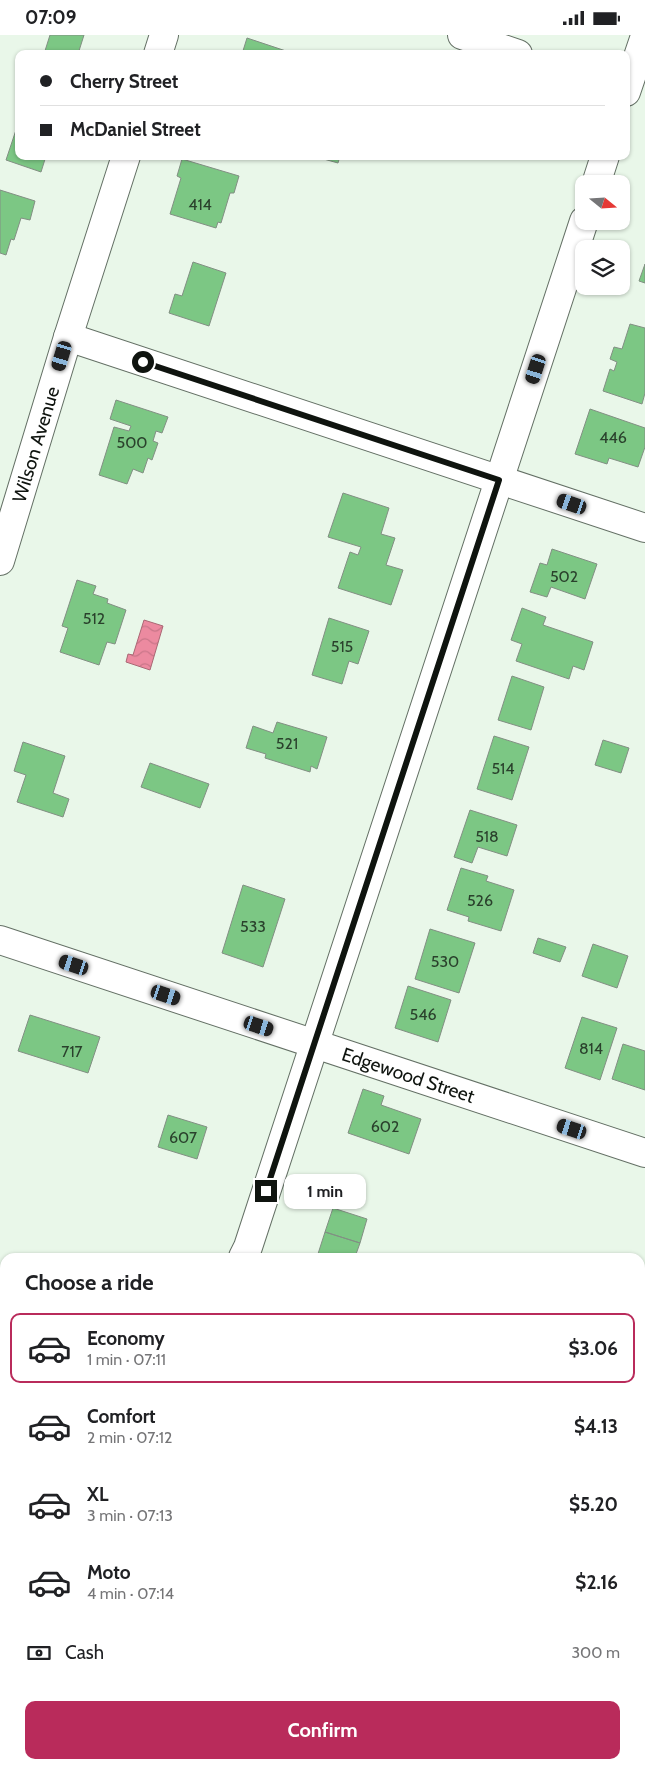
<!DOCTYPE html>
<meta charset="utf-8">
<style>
:root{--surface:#fff;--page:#f2f2f2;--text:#202124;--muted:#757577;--line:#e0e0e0;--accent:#b92b5b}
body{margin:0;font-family:Cabin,sans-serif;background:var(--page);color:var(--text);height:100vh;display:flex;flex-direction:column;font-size:19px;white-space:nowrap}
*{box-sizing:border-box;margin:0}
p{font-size:16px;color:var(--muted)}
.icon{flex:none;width:28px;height:28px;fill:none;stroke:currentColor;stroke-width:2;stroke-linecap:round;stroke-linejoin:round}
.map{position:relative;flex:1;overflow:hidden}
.panel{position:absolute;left:0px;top:1218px;width:645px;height:516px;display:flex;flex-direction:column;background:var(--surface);border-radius:15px 15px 0 0;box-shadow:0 1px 4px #0004}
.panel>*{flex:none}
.guide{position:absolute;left:15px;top:15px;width:615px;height:110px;border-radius:10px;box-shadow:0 1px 4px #0004;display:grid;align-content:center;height:110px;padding:0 25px;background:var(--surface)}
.needle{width:32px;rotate:108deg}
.controls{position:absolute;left:575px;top:140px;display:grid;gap:10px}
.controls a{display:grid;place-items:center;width:55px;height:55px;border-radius:10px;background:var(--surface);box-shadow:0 1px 4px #0004;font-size:25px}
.end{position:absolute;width:22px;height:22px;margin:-11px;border:6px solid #0f140f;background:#fff;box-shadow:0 0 0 2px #fff}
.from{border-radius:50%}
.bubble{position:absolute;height:35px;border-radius:10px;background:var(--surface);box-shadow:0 1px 4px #0004;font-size:16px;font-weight:800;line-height:35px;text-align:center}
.car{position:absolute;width:15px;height:30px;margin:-15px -8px;border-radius:6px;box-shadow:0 0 4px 1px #0007;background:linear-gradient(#222 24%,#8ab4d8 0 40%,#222 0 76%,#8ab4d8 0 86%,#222 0)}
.guide b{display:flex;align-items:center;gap:18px;height:48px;font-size:19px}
.guide b+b{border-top:1px solid var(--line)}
.guide i{width:12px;height:12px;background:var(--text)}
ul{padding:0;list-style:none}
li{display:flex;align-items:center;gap:15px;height:70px;margin:0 10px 8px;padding:0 15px;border:2px solid transparent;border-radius:10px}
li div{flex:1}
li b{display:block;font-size:19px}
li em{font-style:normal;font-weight:800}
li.on{border-color:var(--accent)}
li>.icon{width:45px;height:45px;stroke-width:1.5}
h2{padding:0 25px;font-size:22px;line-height:60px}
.pay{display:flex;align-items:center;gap:12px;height:55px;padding:0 25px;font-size:19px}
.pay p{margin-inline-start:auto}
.primary-button{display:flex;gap:10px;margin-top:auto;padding:10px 25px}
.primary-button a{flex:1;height:58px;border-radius:10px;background:var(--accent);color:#fff;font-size:20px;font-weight:800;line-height:58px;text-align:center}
.status{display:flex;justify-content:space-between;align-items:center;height:35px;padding:0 25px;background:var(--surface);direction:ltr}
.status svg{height:14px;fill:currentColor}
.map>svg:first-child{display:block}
.water{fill:url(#water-waves);stroke:#aa6774}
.building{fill:#7cc784;stroke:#828f83}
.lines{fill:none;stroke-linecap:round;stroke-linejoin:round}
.minor-casing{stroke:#647065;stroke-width:30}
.minor{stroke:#fff;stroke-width:28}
.route{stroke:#0f140f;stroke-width:6}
.labels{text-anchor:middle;stroke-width:5;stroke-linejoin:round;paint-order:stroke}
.number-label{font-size:16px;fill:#2a412c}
.street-label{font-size:19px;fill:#0f140f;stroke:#fff}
</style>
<div class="status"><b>07:09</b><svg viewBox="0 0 49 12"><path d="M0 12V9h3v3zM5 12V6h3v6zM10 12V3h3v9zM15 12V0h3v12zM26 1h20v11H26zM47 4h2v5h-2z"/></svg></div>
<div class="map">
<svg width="645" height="1733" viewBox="0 0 645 1733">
<defs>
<pattern id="water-waves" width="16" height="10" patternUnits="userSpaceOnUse" patternTransform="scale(1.25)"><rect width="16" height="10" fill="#ec8aa0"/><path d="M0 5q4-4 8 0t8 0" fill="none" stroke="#c97689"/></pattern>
</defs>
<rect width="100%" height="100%" fill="#e9f7e9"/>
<path class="water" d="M144,585L163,591L150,635L126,627L128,619L133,620Z"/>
<path class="building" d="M50,0H84L78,19H44Z
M247,3L292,18L291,19H242Z
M19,86V121H46L41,137L6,125Z
M321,121H340L338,128L320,123Z
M182,124L239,141L234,158H230L221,188L218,187L216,193L170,179L181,143L177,141Z
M0,155L35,166L30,185L21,183L14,205L11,204L6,220L0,218Z
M193,227L226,238L209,291L169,278L175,259L182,261Z
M645,229V248L639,246Z
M630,289L645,293V358L642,369L603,356L610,334L614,336L617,327L610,324L614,312L622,314Z
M116,365L168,382L162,398L156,396L153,406L158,408L152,425L148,423L143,438L133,434L127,449L99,440L114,392L129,396L131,391L110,384Z
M590,374L645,393V412L638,432L609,423L607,429L575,419Z
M343,458L389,473L381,499L395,503L386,530L403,535L391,570L338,553L350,517L358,520L361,512L328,502Z
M552,514L597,529L585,564L551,552L547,562L530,557L540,528L547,530Z
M77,545L96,551L93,559L108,564L107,568L126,575L115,609L107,607L99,630L60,617L68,593L62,591Z
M522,573L546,582L543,590L593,607L584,635L573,631L569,644L516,626L522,609L511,605Z
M329,583L369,596L358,629L349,626L342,649L312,640Z
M512,641L544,652L531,695L498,685Z
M277,687L327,702L317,734L311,731L310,737L265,723L266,719L246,713L253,691L273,698Z
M494,701L529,712L512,765L477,754Z
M603,705L629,713L621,738L595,730Z
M23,707L65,721L53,758L69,764L63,782L17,767L26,740L14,736Z
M150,728L209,749L200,773L141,752Z
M470,775L517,790L507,821L478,812L472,828L454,822Z
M461,833L488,841L486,846L514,855L501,896L468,886L469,882L447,875Z
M243,850L285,864L263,932L222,918Z
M430,894L475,908L459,958L415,944Z
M538,903L566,912L560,927L533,918Z
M593,909L628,921L617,953L582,941Z
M408,951L451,965L438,1007L395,993Z
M30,980L100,1002L88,1038L18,1016Z
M582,982L617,993L600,1045L565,1033Z
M623,1009L645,1016V1055L612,1044Z
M363,1054L384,1061L381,1070L421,1084L409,1119L348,1098Z
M168,1080L207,1092L197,1124L158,1112Z
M333,1173L367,1184L360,1208L325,1197Z
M325,1197L360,1208L355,1222H317Z
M197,1729H204L219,1733H196Z"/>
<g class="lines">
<defs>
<g id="minor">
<path d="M462,0L518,19"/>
<path d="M158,19L164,0"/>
<path d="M626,57L645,1"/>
<path d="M596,149L605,121"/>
<path d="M68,302L645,493"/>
<path id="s1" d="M0,526L68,302L126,121"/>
<path id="s2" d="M0,905L645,1118"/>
<path d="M243,1222L248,1212L584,186"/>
<path d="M0,1334L5,1332"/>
<path d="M0,1397L5,1399"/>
<path d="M0,1507L5,1514"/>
<path d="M643,1597L645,1592"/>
<path d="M118,1729L120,1733"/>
<path d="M361,1729L374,1733"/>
</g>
</defs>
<use href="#minor" class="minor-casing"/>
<use href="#minor" class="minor"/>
</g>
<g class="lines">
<path class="route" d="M143,327L499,445L266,1156"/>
</g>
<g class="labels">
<g class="number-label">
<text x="200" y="175">414</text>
<text x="613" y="408">446</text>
<text x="132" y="413">500</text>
<text x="564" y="547">502</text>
<text x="94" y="589">512</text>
<text x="342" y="617">515</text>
<text x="287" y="714">521</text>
<text x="503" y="739">514</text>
<text x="487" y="807">518</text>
<text x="480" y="871">526</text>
<text x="253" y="897">533</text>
<text x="445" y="932">530</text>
<text x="423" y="985">546</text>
<text x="591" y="1019">814</text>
<text x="72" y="1022">717</text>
<text x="385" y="1097">602</text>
<text x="183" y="1108">607</text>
</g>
<g class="street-label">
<text dy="7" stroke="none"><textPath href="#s1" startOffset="122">Wilson Avenue</textPath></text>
<text dy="7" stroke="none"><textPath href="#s2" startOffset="430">Edgewood Street</textPath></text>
</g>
</g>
</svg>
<div class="controls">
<a><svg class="needle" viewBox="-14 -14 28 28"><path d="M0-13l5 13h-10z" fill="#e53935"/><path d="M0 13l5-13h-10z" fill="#757577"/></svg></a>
<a><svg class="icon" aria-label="layers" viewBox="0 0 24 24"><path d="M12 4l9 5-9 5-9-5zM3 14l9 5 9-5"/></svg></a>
</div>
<i class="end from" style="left:143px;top:327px"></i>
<i class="end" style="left:266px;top:1156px"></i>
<div class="bubble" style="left:284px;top:1139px;width:82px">1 min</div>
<i class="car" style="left:62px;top:321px;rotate:197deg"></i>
<i class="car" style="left:536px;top:334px;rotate:198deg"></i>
<i class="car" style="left:572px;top:469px;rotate:289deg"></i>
<i class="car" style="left:74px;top:930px;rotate:288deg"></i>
<i class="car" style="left:166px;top:960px;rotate:108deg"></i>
<i class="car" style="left:259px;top:991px;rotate:108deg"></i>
<i class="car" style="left:572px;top:1094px;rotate:288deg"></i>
<div class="guide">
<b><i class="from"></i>Cherry Street</b>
<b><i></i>McDaniel Street</b>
</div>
<section class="panel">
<h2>Choose a ride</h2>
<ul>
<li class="on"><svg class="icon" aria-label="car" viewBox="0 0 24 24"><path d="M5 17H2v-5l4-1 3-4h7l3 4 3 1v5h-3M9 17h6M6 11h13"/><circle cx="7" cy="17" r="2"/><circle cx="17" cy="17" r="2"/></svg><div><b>Economy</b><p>1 min · 07:11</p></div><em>$3.06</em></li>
<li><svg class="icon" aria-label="car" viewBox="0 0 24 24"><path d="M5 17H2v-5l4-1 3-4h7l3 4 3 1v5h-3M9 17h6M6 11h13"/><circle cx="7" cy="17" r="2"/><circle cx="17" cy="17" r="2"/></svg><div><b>Comfort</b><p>2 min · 07:12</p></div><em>$4.13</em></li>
<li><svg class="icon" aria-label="car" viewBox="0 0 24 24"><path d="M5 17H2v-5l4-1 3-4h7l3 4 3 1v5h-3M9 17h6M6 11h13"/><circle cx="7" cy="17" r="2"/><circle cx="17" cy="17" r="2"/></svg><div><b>XL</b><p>3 min · 07:13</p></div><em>$5.20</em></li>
<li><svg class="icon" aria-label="car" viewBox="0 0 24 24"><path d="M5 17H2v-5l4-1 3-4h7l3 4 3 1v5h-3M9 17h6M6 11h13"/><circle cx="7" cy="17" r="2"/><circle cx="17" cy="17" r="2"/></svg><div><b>Moto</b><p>4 min · 07:14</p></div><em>$2.16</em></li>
</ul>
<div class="pay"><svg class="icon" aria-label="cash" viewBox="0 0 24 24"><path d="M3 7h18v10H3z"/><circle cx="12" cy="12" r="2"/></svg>Cash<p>300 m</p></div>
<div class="primary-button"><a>Confirm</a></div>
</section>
</div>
